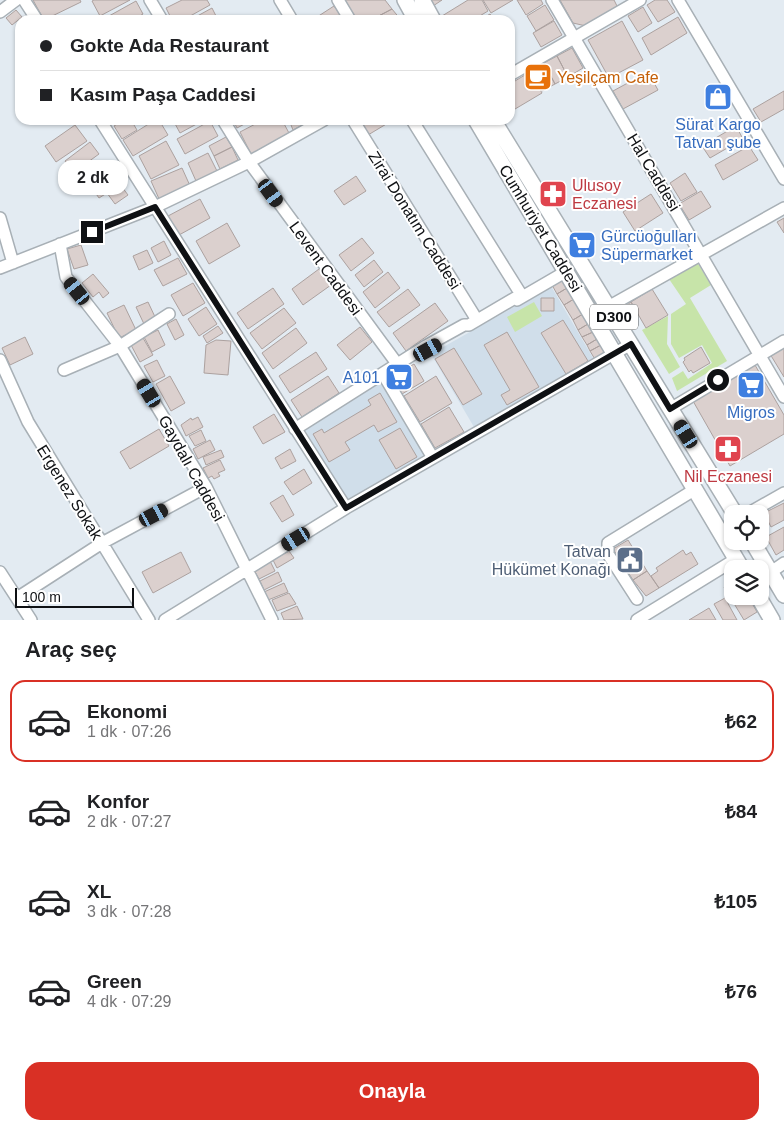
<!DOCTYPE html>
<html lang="tr">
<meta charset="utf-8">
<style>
:root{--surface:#fff;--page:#f2f2f2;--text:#202124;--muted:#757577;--line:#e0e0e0;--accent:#d93025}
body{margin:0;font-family:Arial,sans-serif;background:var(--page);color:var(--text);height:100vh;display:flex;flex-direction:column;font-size:19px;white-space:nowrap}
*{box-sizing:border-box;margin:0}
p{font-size:16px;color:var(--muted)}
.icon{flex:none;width:28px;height:28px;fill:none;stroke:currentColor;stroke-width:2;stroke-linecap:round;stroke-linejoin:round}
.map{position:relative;height:620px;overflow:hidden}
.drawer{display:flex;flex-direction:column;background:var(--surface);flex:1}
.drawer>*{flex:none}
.banner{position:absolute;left:15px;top:15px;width:500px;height:110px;border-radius:15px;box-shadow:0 1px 4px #0004;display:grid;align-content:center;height:110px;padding:0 25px;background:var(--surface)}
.controls{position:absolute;left:724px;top:505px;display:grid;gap:10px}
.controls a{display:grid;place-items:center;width:45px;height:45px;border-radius:10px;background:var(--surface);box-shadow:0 1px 4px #0004;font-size:25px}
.scale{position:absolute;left:15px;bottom:12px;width:119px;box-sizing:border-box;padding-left:5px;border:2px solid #0f1114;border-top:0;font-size:14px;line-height:18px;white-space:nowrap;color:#0f1114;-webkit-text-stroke:4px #fff;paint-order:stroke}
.end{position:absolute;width:22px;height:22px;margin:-11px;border:6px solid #0f1114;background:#fff;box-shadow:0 0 0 2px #fff}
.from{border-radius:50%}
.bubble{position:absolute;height:35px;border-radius:15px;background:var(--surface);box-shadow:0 1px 4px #0004;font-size:16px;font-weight:600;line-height:35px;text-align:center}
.car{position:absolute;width:15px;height:30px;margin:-15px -8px;border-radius:6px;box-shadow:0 0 4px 1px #0007;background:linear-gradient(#222 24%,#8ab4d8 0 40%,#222 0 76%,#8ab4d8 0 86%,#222 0)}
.banner b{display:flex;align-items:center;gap:18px;height:48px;font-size:19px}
.banner b+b{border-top:1px solid var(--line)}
.banner i{width:12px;height:12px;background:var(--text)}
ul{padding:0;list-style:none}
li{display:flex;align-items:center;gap:15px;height:82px;margin:0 10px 8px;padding:0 15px;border:2px solid transparent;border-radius:15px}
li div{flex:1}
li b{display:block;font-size:19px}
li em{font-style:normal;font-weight:600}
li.selected{border-color:var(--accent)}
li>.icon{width:45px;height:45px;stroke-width:1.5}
h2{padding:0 25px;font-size:22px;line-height:60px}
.action{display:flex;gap:10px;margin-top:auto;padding:10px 25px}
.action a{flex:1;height:58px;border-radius:15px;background:var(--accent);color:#fff;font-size:20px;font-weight:600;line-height:58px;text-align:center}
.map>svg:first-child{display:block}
.built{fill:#d0deea}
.green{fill:#c7e4a9}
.building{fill:#dbd0ce;stroke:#aca19f}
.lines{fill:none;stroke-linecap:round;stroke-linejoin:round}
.minor-casing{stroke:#a8b0b6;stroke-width:14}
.highway-casing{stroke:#a8b0b6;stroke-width:18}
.minor{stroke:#fff;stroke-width:11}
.highway{stroke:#fff;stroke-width:15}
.route{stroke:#0f1114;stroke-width:6}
.labels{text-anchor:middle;stroke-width:4;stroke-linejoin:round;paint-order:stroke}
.shield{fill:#fff;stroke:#57585a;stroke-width:1}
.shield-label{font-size:15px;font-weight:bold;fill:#0f1114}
.food-label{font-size:16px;fill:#c56008;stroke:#fff;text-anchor:start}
.shop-label{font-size:16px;fill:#366cbe;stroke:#fff}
.street-label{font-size:16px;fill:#0f1114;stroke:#fff}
.health-label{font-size:16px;fill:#be3a42;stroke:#fff;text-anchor:start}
.service-label{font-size:16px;fill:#4e5e75;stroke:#fff;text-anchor:end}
</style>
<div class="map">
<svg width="784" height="620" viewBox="0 0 784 620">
<rect width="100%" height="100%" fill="#e3ebf2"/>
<path class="built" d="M551,286L593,358L474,427L431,354Z
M382,381L427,453L349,502L305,430Z"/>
<path class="green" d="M697,262L711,285L690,298L727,361L677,391L672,378L683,371L688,379L712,363L702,345L679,358L671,344V314L686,304L669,279Z
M534,302L542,316L515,332L507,317Z
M668,316L667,344L680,367L669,374L642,330Z"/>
<path class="building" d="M33,0H80L81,2L44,20Z
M94,0H130L100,16L92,1Z
M182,0H207L210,5L183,20H172L166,8Z
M341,0H385L392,9L371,20H354Z
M430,0H442L433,6Z
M468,0H482L488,11L473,20H445L442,16Z
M483,0H513L491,13Z
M517,0H541L543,4L526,15Z
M560,0H614L618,8L586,26L573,23Z
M655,0H667L675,12L658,22L647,5Z
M136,1L143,14L133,20H111L109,16Z
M545,5L554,20L536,31L527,16Z
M334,6L344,20H319L317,17Z
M643,7L652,23L638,32L628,16Z
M212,8L218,20H190Z
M392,9L401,20H371Z
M16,10L22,17L12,25L6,18Z
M490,14L494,20H480Z
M678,17L687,33L651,55L642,38Z
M554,21L562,35L541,47L533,33Z
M622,21L643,60L609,78L588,40Z
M572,48L583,68L568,77L557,56Z
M557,56L568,77L555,84L544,63Z
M544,63L555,84L542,91L531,71Z
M530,72L542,93L510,112V84Z
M648,72L658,90L623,109L613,91Z
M784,91V109L761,122L753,109Z
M124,120H131L137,130L122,139L114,126Z
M155,120H159L168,135L133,156L123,140Z
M173,120H204L180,133Z
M233,120H252L237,128Z
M263,120H282L289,133L251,154L240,132Z
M289,120H311V121L293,130Z
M359,120H393L368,135Z
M210,121L218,136L185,154L177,139Z
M75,125L87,141L56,162L45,146Z
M736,126L743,139L710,158L702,146Z
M226,137L232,147L214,156L209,146Z
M166,141L179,165L151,179L139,156Z
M90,142L99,154L73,173L65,161Z
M749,146L758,160L723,180L715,165Z
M232,147L238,160L220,169L214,156Z
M208,153L217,171L196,181L188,163Z
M107,167L128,195L115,204L107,193L99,198L87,181Z
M182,168L191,188L160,201L151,181Z
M685,173L697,192L681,201L670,183Z
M356,176L366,191L344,205L334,191Z
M701,191L711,207L689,220L679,204Z
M651,194L663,213L635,231L623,212Z
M200,199L210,218L179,235L168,216Z
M784,218V233L777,222Z
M227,223L240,246L209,264L196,241Z
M362,238L374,253L351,271L339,255Z
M164,241L171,255L158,262L151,248Z
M81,245L88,265L74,269L67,249Z
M147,250L153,263L139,270L133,256Z
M178,258L187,274L163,286L154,270Z
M374,260L383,272L364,287L355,275Z
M319,269L331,285L303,305L292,289Z
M388,272L400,288L375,308L363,292Z
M93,274L109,293L103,298L99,292L93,297L82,283Z
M562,279L567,288L557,294L552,285Z
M193,283L205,303L183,316L171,295Z
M273,288L284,304L248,329L237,313Z
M567,288L574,299L564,305L557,294Z
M408,289L420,305L389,327L377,312Z
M652,289L668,315L646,328L631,302Z
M541,298H554V311H541Z
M574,299L583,314L573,320L564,305Z
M148,302L156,319L144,324L136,307Z
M631,302L636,310L632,312L627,305Z
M435,303L448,321L406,351L393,333Z
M124,305L136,330L119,338L107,313Z
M206,307L217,324L199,336L188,319Z
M284,308L296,323L262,349L250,333Z
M583,314L588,324L578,330L573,320Z
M176,319L184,335L175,340L167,324Z
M563,320L588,361L566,374L541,333Z
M588,324L593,332L582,337L578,330Z
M218,326L223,333L207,343L203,336Z
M360,327L372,342L350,360L337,345Z
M296,328L307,343L273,369L262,353Z
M158,330L165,345L152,352L144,337Z
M507,332L539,387L507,405L501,395L510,390L484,345Z
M593,332L597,339L587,345L582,337Z
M25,337L33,354L10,365L2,348Z
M143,338L153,355L140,362L131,345Z
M597,339L601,345L590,351L587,345Z
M216,340L231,341L228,375L204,373L206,345Z
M601,345L606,355L596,361L590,351Z
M701,347L710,363L693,373L691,370L689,372L683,362L685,360L684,358Z
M784,347V377L770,354Z
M454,348L482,394L463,405L435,359Z
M316,352L327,369L290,393L279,376Z
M157,360L165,376L153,382L144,366Z
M414,364L424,381L402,394L392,377Z
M755,365L784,415V434L730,466L693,401Z
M170,376L185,403L171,411L156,384Z
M328,376L339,393L302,417L291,400Z
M436,376L452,403L420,422L404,396Z
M380,393L397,422L378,432L374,425L345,442L350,450L329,462L313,434L322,429L324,433L371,405L368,400Z
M449,407L464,432L435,448L421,424Z
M274,414L285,432L263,444L253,427Z
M198,417L203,427L186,436L181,425L191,418L192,420Z
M400,428L417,457L396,469L379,440Z
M159,429L169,446L130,469L120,452Z
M201,430L206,441L195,446L189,436Z
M210,440L215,450L198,459L193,449Z
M290,449L296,461L281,469L275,458Z
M221,450L224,457L206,465L203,457Z
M220,460L225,470L218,473L220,476L214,479L212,476L208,478L203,468Z
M304,469L312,483L293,495L284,482Z
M283,495L294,515L282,522L270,503Z
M784,503V520L771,527L764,513Z
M784,527V550L776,555L766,537Z
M628,540L647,571L633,580L613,549Z
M683,550L686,555L691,552L698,564L659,588L651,576L658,571L656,568Z
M289,551L294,558L277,568L273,560Z
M181,552L191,572L153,593L142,572Z
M270,561L275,571L259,579L254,570Z
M647,571L659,588L646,596L633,580Z
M278,572L282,581L264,590L260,581Z
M732,582V596H748L757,612L744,620L724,587Z
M284,583L288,592L268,600L264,592Z
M289,593L296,604L277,611L272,600Z
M725,598L737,620H723L714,604Z
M297,606L303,619L284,620L281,613Z
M709,608L716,620H689Z"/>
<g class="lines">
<defs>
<path id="minor" d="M24,0L37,20
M150,0L162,20
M280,0L292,20
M338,0L350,20
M552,0L784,397
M678,0L784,179
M0,12L16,0
M510,75L640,0
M100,120L346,508
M223,120L249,162L398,365
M353,120L477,320
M412,120L522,296
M0,218L13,263
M60,244L66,277L120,346L206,487L272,620
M0,268L155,207L249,162L324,120
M517,300L560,275
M608,307L784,208
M0,360L28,422L149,620
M64,370L120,346L169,314
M383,374L433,458
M670,409L784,341
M295,429L426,346L464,325H469L515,298H519
M747,514L784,493
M0,572L31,620
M771,572L784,563
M17,598L102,543L206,487
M637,599L608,554V543L694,490
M165,620L346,508L631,344
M637,620L736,559"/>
<path id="highway" d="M405,0L416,20
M422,0L433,20
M476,120L742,569
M493,120L735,514
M752,541L784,595
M758,596L772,620"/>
</defs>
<use href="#minor" class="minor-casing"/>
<use href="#highway" class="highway-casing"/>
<use href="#minor" class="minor"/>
<use href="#highway" class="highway"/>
</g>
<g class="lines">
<path class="route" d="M92,232L155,207L346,508L631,344L670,409L718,380"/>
</g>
<defs>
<symbol id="cafe-square" viewBox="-11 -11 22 22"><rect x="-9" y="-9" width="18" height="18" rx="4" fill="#e8710a" stroke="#fff"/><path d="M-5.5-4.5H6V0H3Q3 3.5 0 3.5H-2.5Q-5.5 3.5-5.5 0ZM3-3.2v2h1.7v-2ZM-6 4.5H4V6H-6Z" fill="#fff"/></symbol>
<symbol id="shop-square" viewBox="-11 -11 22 22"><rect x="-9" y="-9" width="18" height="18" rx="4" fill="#3f7fe0" stroke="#fff"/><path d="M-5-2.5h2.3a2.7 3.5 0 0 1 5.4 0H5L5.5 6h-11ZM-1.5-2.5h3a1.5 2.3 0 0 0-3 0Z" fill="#fff"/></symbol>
<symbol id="pharmacy-square" viewBox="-11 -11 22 22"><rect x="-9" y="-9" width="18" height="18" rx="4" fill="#e0444e" stroke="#fff"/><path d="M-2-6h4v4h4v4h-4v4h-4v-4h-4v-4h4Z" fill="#fff"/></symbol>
<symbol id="supermarket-square" viewBox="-11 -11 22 22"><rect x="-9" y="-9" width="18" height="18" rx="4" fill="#3f7fe0" stroke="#fff"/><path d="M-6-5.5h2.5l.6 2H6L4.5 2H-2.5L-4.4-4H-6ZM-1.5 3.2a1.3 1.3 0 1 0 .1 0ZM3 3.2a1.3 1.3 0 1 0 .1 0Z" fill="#fff"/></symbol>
<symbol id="civic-square" viewBox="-11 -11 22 22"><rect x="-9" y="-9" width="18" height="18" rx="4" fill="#5c6f8a" stroke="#fff"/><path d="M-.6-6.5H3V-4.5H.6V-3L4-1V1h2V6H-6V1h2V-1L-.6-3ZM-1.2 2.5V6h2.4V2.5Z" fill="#fff"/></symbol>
</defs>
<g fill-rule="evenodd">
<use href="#cafe-square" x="522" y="61" width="32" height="32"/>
<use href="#shop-square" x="702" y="81" width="32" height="32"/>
<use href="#pharmacy-square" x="537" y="178" width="32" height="32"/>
<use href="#supermarket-square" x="566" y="229" width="32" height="32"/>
<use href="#supermarket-square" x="383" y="361" width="32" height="32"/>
<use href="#supermarket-square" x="735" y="369" width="32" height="32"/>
<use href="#pharmacy-square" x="712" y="433" width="32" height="32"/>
<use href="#civic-square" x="614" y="544" width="32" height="32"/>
</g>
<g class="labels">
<rect class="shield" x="590" y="304.5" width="48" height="25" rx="4"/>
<g class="shield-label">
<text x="614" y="322">D300</text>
</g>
<g class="food-label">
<text x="557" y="83">Yeşilçam Cafe</text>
</g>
<g class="shop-label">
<text x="718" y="130">Sürat Kargo<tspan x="718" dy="18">Tatvan şube</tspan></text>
<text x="601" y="242" text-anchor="start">Gürcüoğulları<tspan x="601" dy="18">Süpermarket</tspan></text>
<text x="380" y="383" text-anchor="end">A101</text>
<text x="751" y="418">Migros</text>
</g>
<g class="street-label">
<text transform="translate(654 172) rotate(59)" y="6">Hal Caddesi</text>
<text transform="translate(415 220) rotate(58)" y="6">Zirai Donatım Caddesi</text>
<text transform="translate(541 228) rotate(59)" y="6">Cumhuriyet Caddesi</text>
<text transform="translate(326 268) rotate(54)" y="6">Levent Caddesi</text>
<text transform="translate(192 468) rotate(61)" y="6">Gaydalı Caddesi</text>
<text transform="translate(70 492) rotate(58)" y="6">Ergenez Sokak</text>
</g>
<g class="health-label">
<text x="572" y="191">Ulusoy<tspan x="572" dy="18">Eczanesi</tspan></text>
<text x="728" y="482" text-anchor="middle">Nil Eczanesi</text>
</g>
<g class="service-label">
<text x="611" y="557">Tatvan<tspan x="611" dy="18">Hükümet Konağı</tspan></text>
</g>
</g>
</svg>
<div class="controls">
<a><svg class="icon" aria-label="locate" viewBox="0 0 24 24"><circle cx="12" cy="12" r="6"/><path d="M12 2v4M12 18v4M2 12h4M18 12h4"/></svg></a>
<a><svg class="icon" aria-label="layers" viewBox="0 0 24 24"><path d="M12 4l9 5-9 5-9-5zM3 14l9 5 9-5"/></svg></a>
</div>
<div class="scale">100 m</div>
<i class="end from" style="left:718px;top:380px"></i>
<i class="end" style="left:92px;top:232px"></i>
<div class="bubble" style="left:58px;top:160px;width:70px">2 dk</div>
<i class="car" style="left:271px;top:193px;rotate:144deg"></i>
<i class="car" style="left:77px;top:291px;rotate:321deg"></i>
<i class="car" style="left:428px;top:350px;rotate:61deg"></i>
<i class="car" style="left:149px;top:393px;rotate:329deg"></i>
<i class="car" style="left:686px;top:434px;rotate:328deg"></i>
<i class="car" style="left:154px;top:515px;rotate:62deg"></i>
<i class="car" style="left:296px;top:539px;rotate:239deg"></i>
<div class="banner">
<b><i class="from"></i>Gokte Ada Restaurant</b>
<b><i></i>Kasım Paşa Caddesi</b>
</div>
</div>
<section class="drawer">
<h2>Araç seç</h2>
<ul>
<li class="selected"><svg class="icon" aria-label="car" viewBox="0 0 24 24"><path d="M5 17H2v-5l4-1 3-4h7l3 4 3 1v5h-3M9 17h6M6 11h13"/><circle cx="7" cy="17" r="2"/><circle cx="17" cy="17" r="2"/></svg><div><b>Ekonomi</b><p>1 dk · 07:26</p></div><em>₺62</em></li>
<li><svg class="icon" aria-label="car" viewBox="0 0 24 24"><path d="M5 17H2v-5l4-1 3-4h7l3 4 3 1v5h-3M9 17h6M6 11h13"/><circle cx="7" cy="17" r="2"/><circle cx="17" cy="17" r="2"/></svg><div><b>Konfor</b><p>2 dk · 07:27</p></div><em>₺84</em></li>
<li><svg class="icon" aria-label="car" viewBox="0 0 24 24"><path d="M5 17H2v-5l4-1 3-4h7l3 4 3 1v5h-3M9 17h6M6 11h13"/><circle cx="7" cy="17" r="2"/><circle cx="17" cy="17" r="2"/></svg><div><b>XL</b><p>3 dk · 07:28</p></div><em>₺105</em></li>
<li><svg class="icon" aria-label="car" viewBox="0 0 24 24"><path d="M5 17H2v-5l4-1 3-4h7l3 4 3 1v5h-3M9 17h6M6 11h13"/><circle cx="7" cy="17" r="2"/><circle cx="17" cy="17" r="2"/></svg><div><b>Green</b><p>4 dk · 07:29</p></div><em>₺76</em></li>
</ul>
<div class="action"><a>Onayla</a></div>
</section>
